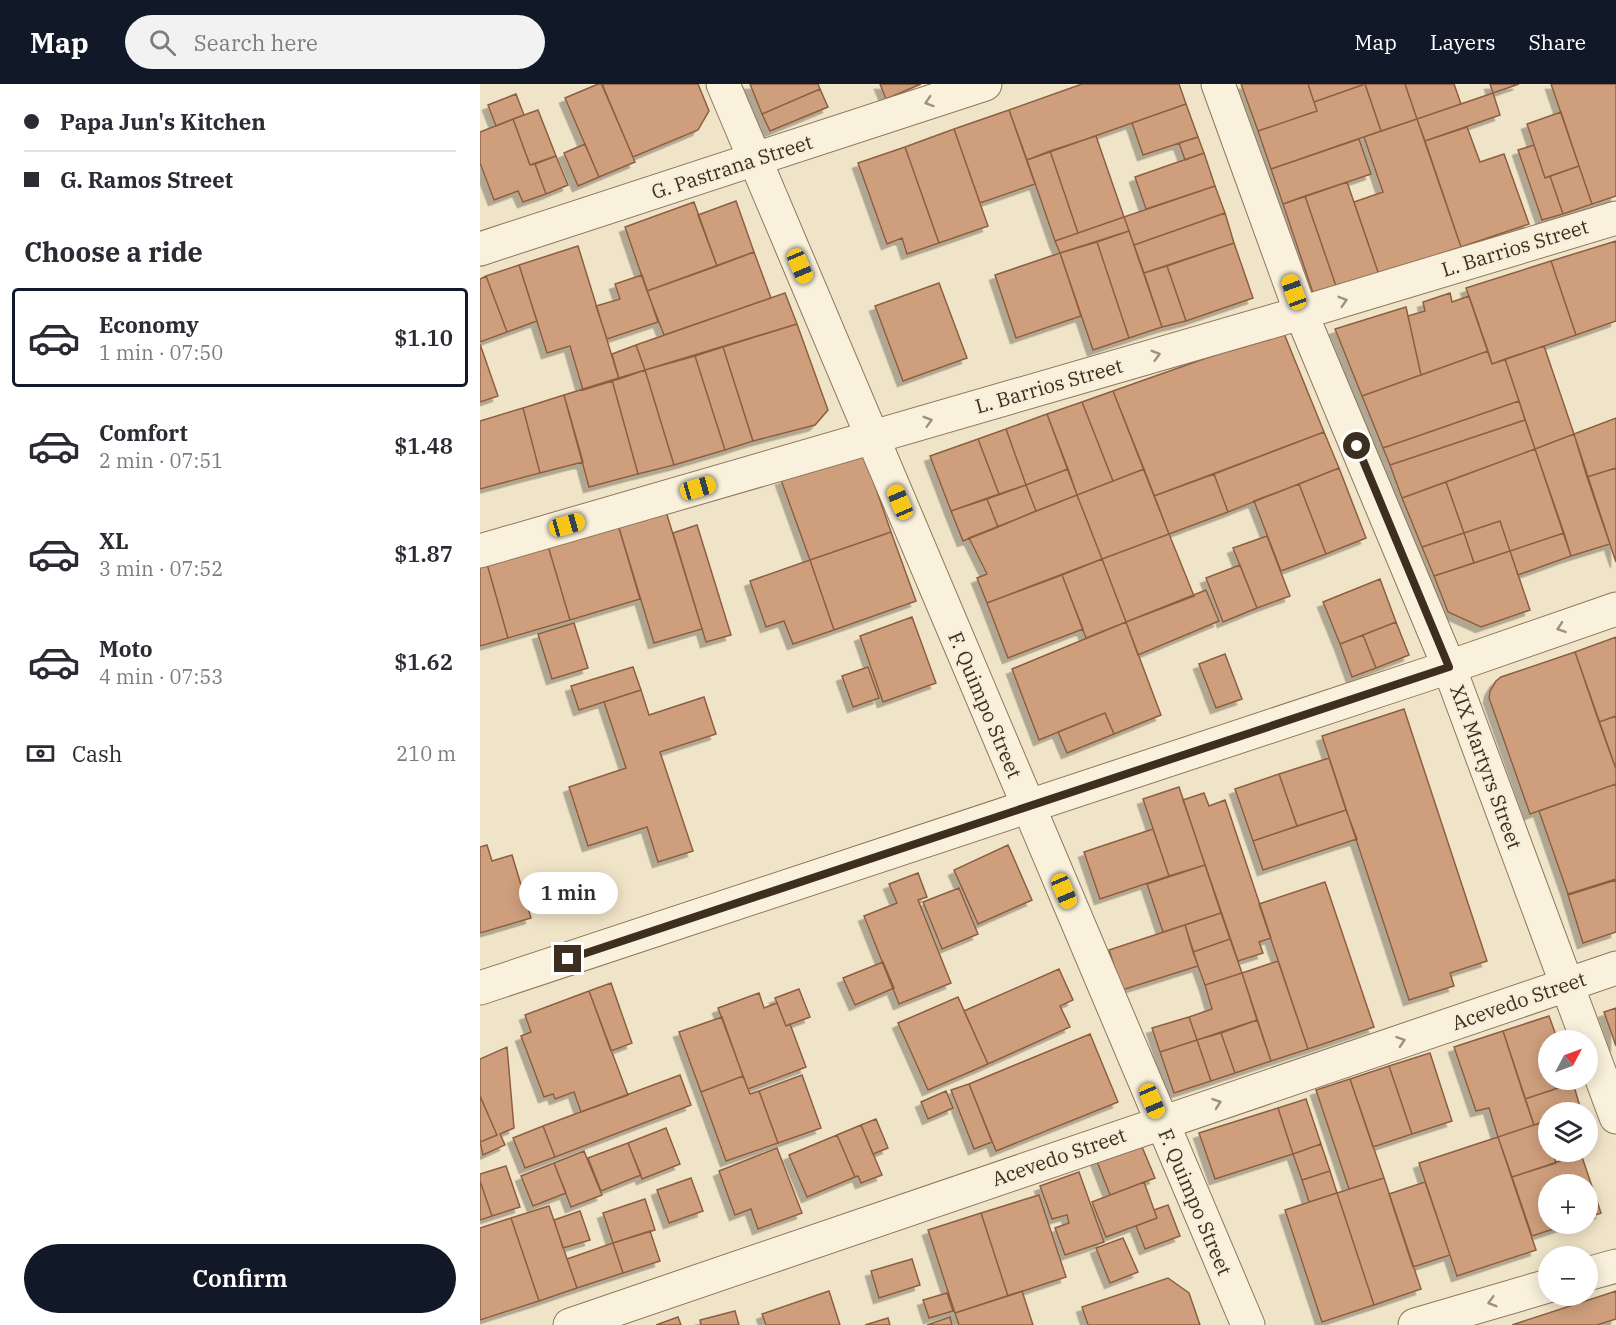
<!DOCTYPE html>
<meta charset="utf-8">
<style>
:root{--surface:#fff;--page:#f2f2f3;--text:#2b2b33;--muted:#7c7c81;--line:#e1e1e2;--accent:#111827}
body{margin:0;font-family:"IBM Plex Serif",serif;background:var(--page);color:var(--text);height:100vh;display:flex;flex-direction:column;font-size:22px;white-space:nowrap}
*{box-sizing:border-box;margin:0}
p{font-size:20px;color:var(--muted)}
.icon{flex:none;width:33px;height:33px;fill:none;stroke:currentColor;stroke-width:2;stroke-linecap:round;stroke-linejoin:round}
.map{position:relative;flex:1;overflow:hidden}
.details{display:flex;flex-direction:column;background:var(--surface);width:480px}
.details>*{flex:none}
.banner{display:grid;align-content:center;height:132px;padding:0 24px;background:var(--surface)}
.needle{width:39px;rotate:49deg}
.controls{position:absolute;left:1058px;top:946px;display:grid;gap:12px}
.controls a{display:grid;place-items:center;width:60px;height:60px;border-radius:50%;background:var(--surface);box-shadow:0 3px 15px #0003;font-size:30px}
.end{position:absolute;width:27px;height:27px;margin:-14px;border:8px solid #3d2e20;background:#fff;box-shadow:0 0 0 3px #fff}
.from{border-radius:50%}
.bubble{position:absolute;height:42px;border-radius:21px;background:var(--surface);box-shadow:0 3px 15px #0003;font-size:20px;font-weight:600;line-height:42px;text-align:center}
.car{position:absolute;width:18px;height:36px;margin:-18px -9px;border-radius:8px;box-shadow:0 0 4px 2px #0007;background:linear-gradient(#f5c518 24%,#345 0 40%,#f5c518 0 76%,#345 0 86%,#f5c518 0)}
.banner b{display:flex;align-items:center;gap:21px;height:57px;font-size:22px}
.banner b+b{border-top:2px solid var(--line)}
.banner i{width:15px;height:15px;background:var(--text)}
ul{padding:0;list-style:none}
li{display:flex;align-items:center;gap:18px;height:99px;margin:0 12px 9px;padding:0 12px;border:3px solid transparent;border-radius:6px}
li div{flex:1}
li b{display:block;font-size:22px}
li em{font-style:normal;font-weight:600}
li.active{border-color:var(--accent)}
li>.icon{width:54px;height:54px;stroke-width:1.5}
h2{padding:0 24px;font-size:27px;line-height:72px}
.pay{display:flex;align-items:center;gap:15px;height:66px;padding:0 24px;font-size:22px}
.pay p{margin-inline-start:auto}
.primary-button{display:flex;gap:12px;margin-top:auto;padding:12px 24px}
.primary-button a{flex:1;height:69px;border-radius:36px;background:var(--accent);color:#fff;font-size:24px;font-weight:600;line-height:69px;text-align:center}
header{display:flex;align-items:center;gap:36px;box-sizing:border-box;height:84px;padding:0 30px;background:var(--accent);color:#fff}
header strong{font-size:28px}
nav{display:flex;gap:33px;margin-inline-start:auto;font-size:21px}
.search{width:420px;height:54px;background:var(--page);display:flex;align-items:center;gap:15px;box-sizing:border-box;padding:0 21px;border-radius:33px;color:var(--muted);font-size:22px}
main{display:flex;flex:1;min-height:0}
.map>svg:first-child{display:block}
.building{fill:#cf9f7d;stroke:#8d5f41;stroke-width:1.5;filter:url(#shadow)}
.lines{fill:none;stroke-linecap:round;stroke-linejoin:round}
.minor-casing{stroke:#8d765c;stroke-width:35}
.minor{stroke:#faf1dc;stroke-width:33}
.oneway{stroke:#9c907e}
.route{stroke:#3d2e20;stroke-width:8}
.labels{text-anchor:middle;stroke-width:4.5;stroke-linejoin:round;paint-order:stroke}
.street-label{font-size:20px;fill:#3d2e20;stroke:#f7eed8}
</style>
<header>
<strong>Map</strong>
<div class="search"><svg class="icon" aria-label="search" viewBox="0 0 24 24"><circle cx="10" cy="10" r="6"/><path d="M15 15l6 6"/></svg>Search here</div>
<nav><a>Map</a><a>Layers</a><a>Share</a></nav>
</header>
<main>
<section class="details">
<div class="banner">
<b><i class="from"></i>Papa Jun's Kitchen</b>
<b><i></i>G. Ramos Street</b>
</div>
<h2>Choose a ride</h2>
<ul>
<li class="active"><svg class="icon" aria-label="car" viewBox="0 0 24 24"><path d="M5 17H2v-5l4-1 3-4h7l3 4 3 1v5h-3M9 17h6M6 11h13"/><circle cx="7" cy="17" r="2"/><circle cx="17" cy="17" r="2"/></svg><div><b>Economy</b><p>1 min · 07:50</p></div><em>$1.10</em></li>
<li><svg class="icon" aria-label="car" viewBox="0 0 24 24"><path d="M5 17H2v-5l4-1 3-4h7l3 4 3 1v5h-3M9 17h6M6 11h13"/><circle cx="7" cy="17" r="2"/><circle cx="17" cy="17" r="2"/></svg><div><b>Comfort</b><p>2 min · 07:51</p></div><em>$1.48</em></li>
<li><svg class="icon" aria-label="car" viewBox="0 0 24 24"><path d="M5 17H2v-5l4-1 3-4h7l3 4 3 1v5h-3M9 17h6M6 11h13"/><circle cx="7" cy="17" r="2"/><circle cx="17" cy="17" r="2"/></svg><div><b>XL</b><p>3 min · 07:52</p></div><em>$1.87</em></li>
<li><svg class="icon" aria-label="car" viewBox="0 0 24 24"><path d="M5 17H2v-5l4-1 3-4h7l3 4 3 1v5h-3M9 17h6M6 11h13"/><circle cx="7" cy="17" r="2"/><circle cx="17" cy="17" r="2"/></svg><div><b>Moto</b><p>4 min · 07:53</p></div><em>$1.62</em></li>
</ul>
<div class="pay"><svg class="icon" aria-label="cash" viewBox="0 0 24 24"><path d="M3 7h18v10H3z"/><circle cx="12" cy="12" r="2"/></svg>Cash<p>210 m</p></div>
<div class="primary-button"><a>Confirm</a></div>
</section>
<div class="map">
<svg width="1136" height="1241" viewBox="0 0 1136 1241">
<defs>
<filter id="shadow"><feDropShadow dx="-5.5" dy="5.5" stdDeviation="0" flood-color="#0004"/></filter>
</defs>
<rect width="100%" height="100%" fill="#f0e4c8"/>
<path class="building" d="M118,0H122L155,78L119,93L85,14Z
M124,0H218L229,27L218,46L153,73L122,1Z
M270,0H338L340,5L282,30Z
M400,0H441L406,15Z
M602,0H699L706,20L547,76L529,26Z
M761,0H828L837,27L778,47Z
M828,0H885L834,18Z
M885,0H925L937,35L901,47Z
M885,0L901,47L791,85L778,47L837,27L834,18Z
M925,0H974L981,20L937,35Z
M1010,0H1039L1013,9Z
M1071,0H1136V112L1112,120Z
M340,5L348,23L290,47L282,30Z
M1013,9L1020,31L945,57L937,35Z
M36,10L44,31L16,42L8,21Z
M706,20L718,53L663,71L652,39Z
M58,26L76,72L50,81L33,35Z
M529,26L555,100L500,119L474,45Z
M1081,28L1099,82L1065,94L1047,40Z
M33,35L50,81L55,80L66,110L43,118L38,107L14,116L0,79V48Z
M937,35L981,163L899,191L874,118L903,108L884,53Z
M987,43L1000,78L1024,70L1049,140L981,163L945,57Z
M474,45L508,142L459,159L425,63Z
M616,52L644,133L598,149L570,67Z
M718,53L724,69L705,76L699,59Z
M879,55L891,90L803,120L791,85Z
M105,60L119,93L98,102L84,69Z
M1054,61L1065,94L1070,92L1083,130L1062,136L1038,66Z
M425,63L459,159L427,170L422,154L407,160L378,79Z
M570,67L598,149L575,157L547,76Z
M724,69L735,102L666,125L655,93Z
M76,72L88,101L66,110L55,80Z
M1099,82L1112,120L1083,130L1070,92Z
M867,98L899,191L857,205L825,112Z
M735,102L745,129L654,161L644,133Z
M825,112L857,205L834,212L803,120Z
M256,117L274,168L237,182L218,131Z
M214,118L237,182L167,207L145,143Z
M745,129L754,159L664,189L654,161Z
M644,133L649,147L580,169L575,157Z
M649,147L682,243L649,254L617,158Z
M1136,157V237L1096,251L1071,177Z
M617,158L649,254L613,266L580,169Z
M754,159L773,214L706,237L687,182Z
M98,162L139,295L103,306L90,262L67,269L39,181Z
M274,168L291,214L184,251L167,207Z
M580,169L601,232L536,254L515,191Z
M1071,177L1096,251L1012,280L986,204Z
M39,181L57,237L27,248L6,192Z
M687,182L706,237L682,243L664,189Z
M162,191L178,238L127,255L116,222L140,215L135,200Z
M6,192L27,248L0,258V195Z
M459,199L487,274L423,297L395,222Z
M305,209L317,240L165,286L156,261Z
M970,209L972,218L989,212L1008,267L941,291L928,232L945,227L943,218Z
M926,223L941,291L882,312L855,245Z
M317,240L348,326L335,341L273,357L243,263Z
M803,247L844,348L674,412L633,307Z
M0,260L18,312L0,318Z
M156,261L165,286L139,295L132,270Z
M1064,262L1094,350L1055,365L1025,275Z
M243,263L273,357L245,366L215,272Z
M1008,267L1012,280L1025,275L1039,317L903,364L882,312Z
M215,272L245,366L194,381L165,286Z
M165,286L194,381L158,390L132,296Z
M132,296L158,390L109,403L84,311Z
M633,307L664,385L633,397L602,318Z
M84,311L103,378L60,389L43,324Z
M1039,317L1045,336L910,381L903,364Z
M602,318L633,397L597,411L567,330Z
M43,324L60,389L0,405V337Z
M567,330L588,385L546,401L526,345Z
M1136,334V384L1107,393L1094,350Z
M1045,336L1055,365L922,414L910,381Z
M526,345L546,401L519,410L498,355Z
M844,348L859,384L748,428L734,390Z
M1094,350L1130,460L1091,472L1055,365Z
M498,355L519,410L471,427L450,372Z
M1055,365L1084,449L1030,467L1020,437L984,449L966,398Z
M383,367L411,448L330,476L301,396Z
M859,384L886,454L846,470L819,400Z
M1136,384V478L1107,393Z
M588,385L597,411L556,427L546,401Z
M664,385L689,450L622,475L597,411Z
M734,390L748,428L689,450L674,412Z
M966,398L984,449L942,463L922,414Z
M819,400L846,470L801,487L774,417Z
M546,401L556,427L518,443L507,415Z
M597,411L622,475L507,519L497,494L507,490L489,454Z
M507,415L518,443L483,457L471,427Z
M184,421L222,545L174,559L136,434Z
M136,434L160,515L90,536L66,455Z
M1020,437L1030,467L994,479L984,449Z
M217,441L251,551L226,558L193,449Z
M411,448L436,517L354,546L330,476Z
M984,449L994,479L954,492L942,463Z
M1084,449L1091,472L1038,491L1030,467Z
M689,450L714,512L646,538L622,475Z
M787,452L810,512L777,524L753,464Z
M66,455L90,536L28,554L5,473Z
M1030,467L1050,526L1001,543L968,528L954,492Z
M5,473L28,554L0,562V474Z
M622,475L646,538L606,554L582,491Z
M330,476L354,546L313,560L304,537L286,543L270,497Z
M760,481L777,524L743,538L726,494Z
M582,491L603,545L528,574L507,519Z
M900,495L916,538L860,560L843,518Z
M726,506L739,537L658,571L646,538Z
M432,533L456,599L403,618L380,552Z
M646,538L681,631L634,650L625,629L559,656L532,585Z
M916,538L929,571L896,584L883,551Z
M94,539L108,584L72,595L58,550Z
M883,551L896,584L872,593L860,560Z
M1136,553V632L1119,638L1095,568Z
M1095,568L1136,685V700L1050,730L1009,614L1010,607L1016,597L1021,593Z
M745,570L762,615L736,624L719,580Z
M153,583L161,606L99,626L91,602Z
M388,583L399,614L373,623L362,592Z
M161,606L169,631L224,613L236,650L180,668L213,767L178,778L167,743L108,762L89,703L146,684L124,618Z
M924,625L1007,877L970,889L974,902L929,916L842,652Z
M625,629L634,650L587,669L578,648Z
M1136,632V685L1119,638Z
M849,674L866,726L817,742L799,690Z
M799,690L817,742L773,757L755,705Z
M1136,700V795L1088,810L1059,727Z
M699,703L725,781L689,792L663,715Z
M724,709L729,722L745,716L791,854L779,858L783,869L758,877L703,716Z
M866,726L877,755L783,786L773,757Z
M673,745L689,792L620,815L604,768Z
M7,761L12,777L32,771L51,834L0,849V763Z
M528,761L552,816L498,840L474,786Z
M725,781L741,829L683,848L667,800Z
M438,789L447,813L438,816L471,899L419,920L384,832L417,819L409,800Z
M1136,796V848L1103,859L1088,811Z
M845,798L894,943L828,965L779,820Z
M479,804L498,850L462,865L443,818Z
M741,829L750,855L713,868L705,841Z
M705,841L718,882L642,906L629,866Z
M750,855L762,889L725,901L713,868Z
M798,877L828,965L791,977L762,889Z
M403,878L414,904L375,921L363,894Z
M579,885L593,916L580,922L590,943L508,980L484,927Z
M762,889L777,936L717,956L709,933L732,925L725,901Z
M131,899L152,959L131,967L109,907Z
M319,905L330,933L306,942L295,914Z
M109,907L148,1011L101,1028L94,1008L75,1015L73,1010L64,1013L41,952L51,948L45,931Z
M279,909L284,924L297,919L306,942L310,940L326,983L268,1005L238,924Z
M478,913L508,980L448,1006L418,939Z
M1136,924V962L1124,928Z
M1069,932L1078,957H1068V996H1091L1093,999L1045,1015L1023,947Z
M242,933L263,992L221,1008L199,948Z
M709,933L717,956L680,968L672,944Z
M777,936L791,977L755,989L741,949Z
M1023,947L1054,1041L1018,1053L1009,1024L996,1027L974,963Z
M741,949L755,989L731,997L717,956Z
M610,950L638,1018L516,1067L489,1000Z
M717,956L731,997L694,1009L680,968Z
M27,963L34,1044L20,1050L25,1061L3,1071L0,1058L17,1051L0,1012V975Z
M950,969L972,1037L932,1050L909,982Z
M909,982L932,1050L893,1063L870,995Z
M200,991L211,1021L75,1073L63,1042Z
M322,991L341,1044L298,1059L279,1007Z
M263,992L270,1010L279,1007L298,1059L246,1077L221,1008Z
M870,995L904,1094L869,1105L836,1006Z
M1093,999L1101,1026L1091,1029H1068V1037L1054,1041L1045,1015Z
M489,1000L512,1058L494,1065L471,1006Z
M466,1007L473,1024L448,1035L441,1018Z
M0,1012L17,1051L0,1058Z
M826,1015L841,1060L813,1070L798,1024Z
M798,1024L813,1070L735,1095L719,1049Z
M396,1035L408,1064L393,1070L381,1041Z
M1063,1038L1068,1054V1068H1073L1076,1079L1032,1093L1018,1053Z
M381,1041L402,1091L381,1099L378,1092L375,1093L357,1051Z
M63,1042L75,1073L45,1084L33,1054Z
M186,1044L200,1080L162,1095L148,1059Z
M357,1051L375,1093L327,1113L309,1071Z
M1018,1053L1056,1166L977,1192L939,1079Z
M660,1058L675,1094L630,1111L616,1075Z
M148,1059L161,1091L121,1107L108,1074Z
M841,1060L850,1087L822,1096L813,1070Z
M297,1064L322,1129L278,1145L271,1125L255,1131L239,1087Z
M104,1067L122,1111L91,1123L74,1079Z
M1101,1070L1121,1129L1107,1134V1101H1068V1140H1089L1052,1152L1032,1093Z
M74,1079L86,1109L53,1122L41,1092Z
M26,1082L40,1123L12,1132L0,1097V1090Z
M850,1087L857,1109L829,1118L822,1096Z
M599,1088L624,1158L585,1171L575,1144L589,1139L587,1131L572,1135L560,1102Z
M211,1094L223,1127L189,1139L177,1106Z
M904,1094L941,1205L894,1221L857,1109Z
M0,1097L12,1132L0,1136Z
M664,1098L677,1134L626,1153L612,1118Z
M945,1098L970,1171L933,1183L909,1110Z
M857,1109L894,1221L842,1238L805,1126Z
M559,1111L586,1193L528,1212L501,1129Z
M165,1115L175,1146L133,1159L123,1129Z
M688,1121L700,1152L665,1165L656,1142L677,1134L674,1126Z
M69,1122L97,1204L59,1217L31,1134Z
M100,1127L110,1156L83,1164L74,1136Z
M501,1129L528,1212L475,1229L448,1146Z
M31,1134L59,1217L0,1236V1144Z
M170,1147L180,1177L143,1189L133,1159Z
M643,1154L658,1188L630,1199L616,1164Z
M133,1159L143,1189L97,1204L87,1175Z
M432,1175L440,1201L399,1214L391,1187Z
M688,1194L709,1209L720,1241H608L602,1223Z
M349,1207L360,1241H286L282,1230Z
M542,1207L553,1241H479L475,1229Z
M1136,1207V1235L1117,1241H1032Z
M467,1209L473,1227L449,1234L443,1216Z
M255,1227L259,1241H221L220,1236Z
M198,1233L201,1241H176Z
M470,1233L472,1241H447Z
M408,1234L410,1241H385Z"/>
<g class="lines">
<defs>
<path id="minor" d="M243,0L768,1241
M738,0L821,229L969,583L1136,1033
M0,165L505,0
M0,467L821,229L1136,134
M0,904L969,583L1136,525
M1107,1190L1136,1182
M90,1241L1136,884
M935,1241L1068,1202"/>
</defs>
<use href="#minor" class="minor-casing"/>
<use href="#minor" class="minor"/>
</g>
<defs><path id="oneway-chevron" d="M-2-3.5L2.5 0L-2 3.5" fill="none" stroke-width="1.6" stroke-linecap="round" stroke-linejoin="round" transform="scale(1.5)"/></defs>
<g class="oneway">
<use href="#oneway-chevron" transform="translate(449 18) rotate(162)"/>
<use href="#oneway-chevron" transform="translate(863 217) rotate(-17)"/>
<use href="#oneway-chevron" transform="translate(676 271) rotate(-16)"/>
<use href="#oneway-chevron" transform="translate(448 337) rotate(-16)"/>
<use href="#oneway-chevron" transform="translate(1081 544) rotate(161)"/>
<use href="#oneway-chevron" transform="translate(921 957) rotate(-19)"/>
<use href="#oneway-chevron" transform="translate(737 1019) rotate(-19)"/>
<use href="#oneway-chevron" transform="translate(1012 1218) rotate(164)"/>
</g>
<g class="lines">
<path class="route" d="M88,875L969,583L877,362"/>
</g>
<g class="labels">
<g class="street-label">
<text transform="translate(252 83) rotate(-18)" y="7">G. Pastrana Street</text>
<text transform="translate(1035 164) rotate(-17)" y="7">L. Barrios Street</text>
<text transform="translate(569 302) rotate(-16)" y="7">L. Barrios Street</text>
<text transform="translate(505 621) rotate(67)" y="7">F. Quimpo Street</text>
<text transform="translate(1006 683) rotate(70)" y="7">XIX Martyrs Street</text>
<text transform="translate(1039 917) rotate(-19)" y="7">Acevedo Street</text>
<text transform="translate(579 1073) rotate(-19)" y="7">Acevedo Street</text>
<text transform="translate(715 1118) rotate(67)" y="7">F. Quimpo Street</text>
</g>
</g>
</svg>
<div class="controls">
<a><svg class="needle" viewBox="-14 -14 28 28"><path d="M0-13l5 13h-10z" fill="#e53935"/><path d="M0 13l5-13h-10z" fill="#7c7c81"/></svg></a>
<a><svg class="icon" aria-label="layers" viewBox="0 0 24 24"><path d="M12 4l9 5-9 5-9-5zM3 14l9 5 9-5"/></svg></a>
<a>+</a>
<a>−</a>
</div>
<i class="end from" style="left:877px;top:362px"></i>
<i class="end" style="left:88px;top:875px"></i>
<div class="bubble" style="left:39px;top:788px;width:99px">1 min</div>
<i class="car" style="left:320px;top:182px;rotate:157deg"></i>
<i class="car" style="left:814px;top:208px;rotate:340deg"></i>
<i class="car" style="left:218px;top:404px;rotate:74deg"></i>
<i class="car" style="left:420px;top:418px;rotate:337deg"></i>
<i class="car" style="left:87px;top:441px;rotate:74deg"></i>
<i class="car" style="left:584px;top:807px;rotate:157deg"></i>
<i class="car" style="left:672px;top:1017px;rotate:157deg"></i>
</div>
</main>
